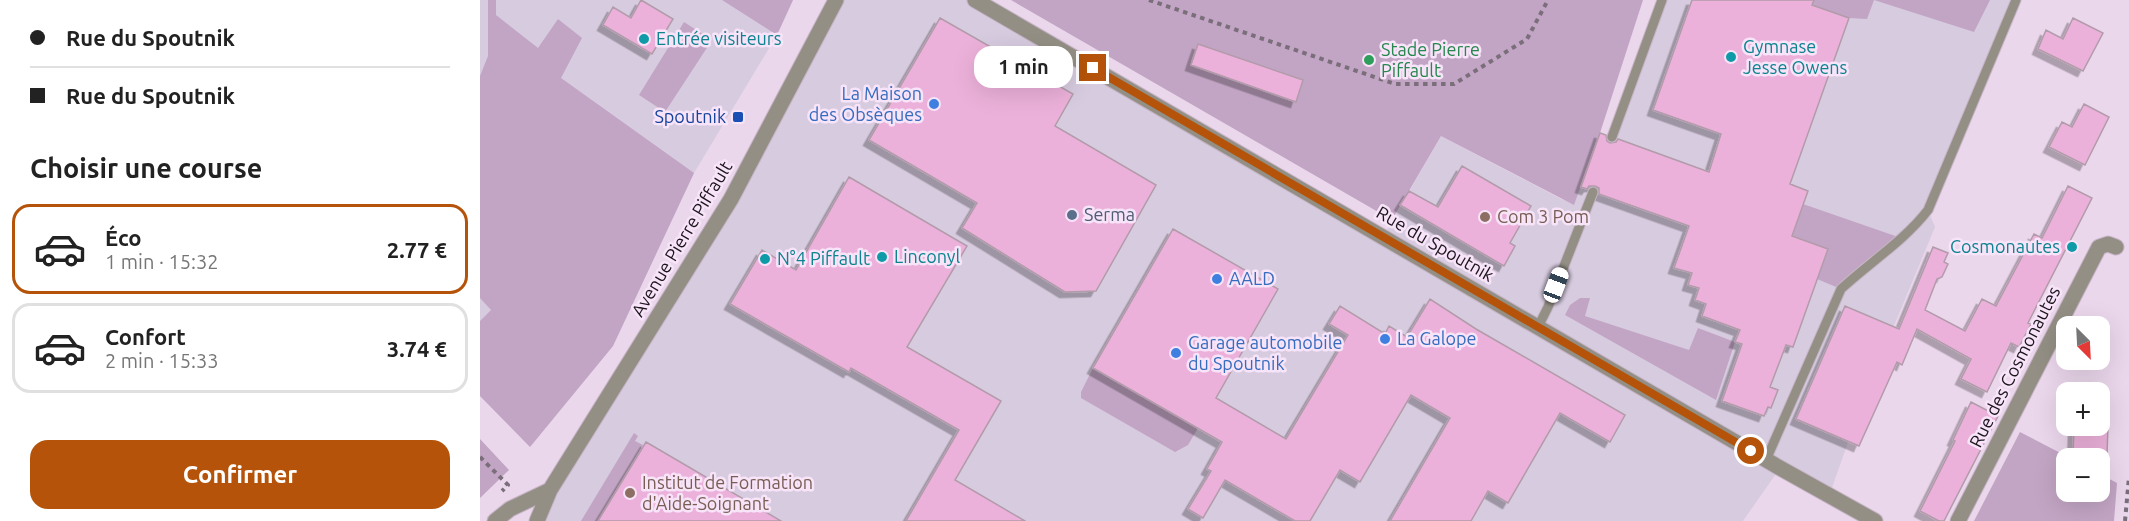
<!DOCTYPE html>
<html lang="fr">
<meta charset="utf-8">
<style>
:root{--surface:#fff;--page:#f6f6f6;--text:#222;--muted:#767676;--line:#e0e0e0;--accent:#b45309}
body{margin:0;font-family:Ubuntu,sans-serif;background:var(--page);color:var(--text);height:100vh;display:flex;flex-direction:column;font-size:22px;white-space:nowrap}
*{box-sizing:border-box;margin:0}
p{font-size:20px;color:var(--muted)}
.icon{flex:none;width:33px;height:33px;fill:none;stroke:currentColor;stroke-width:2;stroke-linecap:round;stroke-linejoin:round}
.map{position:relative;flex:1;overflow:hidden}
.drawer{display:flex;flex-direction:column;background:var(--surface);width:480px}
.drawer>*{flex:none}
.guide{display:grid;align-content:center;height:132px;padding:0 30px;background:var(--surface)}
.needle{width:39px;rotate:156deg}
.tools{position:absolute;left:1576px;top:316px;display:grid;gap:12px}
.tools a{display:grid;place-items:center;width:54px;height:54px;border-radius:12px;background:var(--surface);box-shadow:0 6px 24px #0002;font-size:30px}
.end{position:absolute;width:27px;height:27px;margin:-14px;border:8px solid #b45309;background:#fff;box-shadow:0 0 0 3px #fff}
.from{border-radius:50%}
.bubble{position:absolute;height:42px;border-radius:18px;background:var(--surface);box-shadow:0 6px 24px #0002;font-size:20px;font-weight:700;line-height:42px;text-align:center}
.car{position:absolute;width:18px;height:36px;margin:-18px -9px;border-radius:8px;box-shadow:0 0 4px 2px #0007;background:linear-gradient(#fff 24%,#345 0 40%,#fff 0 76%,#345 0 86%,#fff 0)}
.guide b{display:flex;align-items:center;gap:21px;height:57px;font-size:22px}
.guide b+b{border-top:2px solid var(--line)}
.guide i{width:15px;height:15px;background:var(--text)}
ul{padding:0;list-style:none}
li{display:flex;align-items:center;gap:18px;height:90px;margin:0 12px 9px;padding:0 18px;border:3px solid var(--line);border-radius:18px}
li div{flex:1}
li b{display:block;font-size:22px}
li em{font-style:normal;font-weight:700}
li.current{border-color:var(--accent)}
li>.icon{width:54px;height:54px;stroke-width:1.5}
h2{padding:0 30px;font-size:27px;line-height:72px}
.action{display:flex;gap:12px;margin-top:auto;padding:12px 30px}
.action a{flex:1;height:69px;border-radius:18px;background:var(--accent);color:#fff;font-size:24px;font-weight:700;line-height:69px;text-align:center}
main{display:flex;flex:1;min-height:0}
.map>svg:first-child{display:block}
.industrial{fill:#d7cbdf}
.green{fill:#c2a5c4}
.building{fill:#ecb1da;stroke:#b29baa;stroke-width:1.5;filter:url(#shadow)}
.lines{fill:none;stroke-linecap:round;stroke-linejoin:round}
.service-casing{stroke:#c6b4c6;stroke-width:11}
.minor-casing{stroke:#c6b4c6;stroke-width:17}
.path{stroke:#7b6e7b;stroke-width:4;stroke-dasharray:4.5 4.5;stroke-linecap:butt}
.service{stroke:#938f85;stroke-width:9}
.minor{stroke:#938f85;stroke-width:15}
.route{stroke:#b45309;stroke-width:8}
.culture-dot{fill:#0f9aa8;stroke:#f8e4f9;stroke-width:2}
.leisure-dot{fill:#2e9e5b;stroke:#f8e4f9;stroke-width:2}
.shop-dot{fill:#3f7fe0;stroke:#f8e4f9;stroke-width:2}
.transit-dot{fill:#1a4fb4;stroke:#f8e4f9;stroke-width:2}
.service-dot{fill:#5c6f8a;stroke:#f8e4f9;stroke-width:2}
.education-dot{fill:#8d6e63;stroke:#f8e4f9;stroke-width:2}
.labels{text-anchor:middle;stroke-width:5;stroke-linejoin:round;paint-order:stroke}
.culture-label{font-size:18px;fill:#0d838f;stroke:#f8e4f9;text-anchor:start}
.leisure-label{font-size:18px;fill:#27864d;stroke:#f8e4f9;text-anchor:start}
.shop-label{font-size:18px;fill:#366cbe;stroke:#f8e4f9;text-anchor:start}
.transit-label{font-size:18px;fill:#164399;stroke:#f8e4f9;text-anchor:end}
.service-label{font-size:18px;fill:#4e5e75;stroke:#f8e4f9;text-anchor:start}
.education-label{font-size:18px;fill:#785e54;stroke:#f8e4f9;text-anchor:start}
.street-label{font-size:18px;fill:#1b141b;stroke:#f8e4f9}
</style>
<main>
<section class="drawer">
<div class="guide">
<b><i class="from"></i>Rue du Spoutnik</b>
<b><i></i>Rue du Spoutnik</b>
</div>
<h2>Choisir une course</h2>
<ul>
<li class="current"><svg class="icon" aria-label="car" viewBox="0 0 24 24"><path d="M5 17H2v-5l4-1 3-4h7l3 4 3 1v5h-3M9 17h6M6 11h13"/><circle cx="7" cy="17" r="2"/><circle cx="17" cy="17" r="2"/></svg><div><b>Éco</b><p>1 min · 15:32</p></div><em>2.77 €</em></li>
<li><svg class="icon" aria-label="car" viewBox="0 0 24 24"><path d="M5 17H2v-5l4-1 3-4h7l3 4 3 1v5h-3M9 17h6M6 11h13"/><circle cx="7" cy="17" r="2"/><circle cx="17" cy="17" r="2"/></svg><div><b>Confort</b><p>2 min · 15:33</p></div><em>3.74 €</em></li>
</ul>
<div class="action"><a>Confirmer</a></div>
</section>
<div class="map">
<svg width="1649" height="521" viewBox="0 0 1649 521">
<defs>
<filter id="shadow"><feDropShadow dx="-5.5" dy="5.5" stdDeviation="0" flood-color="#0004"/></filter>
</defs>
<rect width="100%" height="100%" fill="#ebd7ec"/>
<path class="industrial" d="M0,0H313L297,35L214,173L133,346L50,447L0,396Z
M356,0H495L903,237L961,136L1081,199L1094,204L1120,133L1131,137L1182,0H1536L1448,210L1455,227L1382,403L1349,496L1300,468L1263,521H57L192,294Z"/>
<path class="green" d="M8,0H16V15L58,48L78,19L102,38L81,78L214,173L133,346L50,447L0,396V321L11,310L0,298V76L8,56Z
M242,0H313L297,35Z
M531,0H1163L1120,133L1094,205L961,136L912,220Z
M1334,0H1510L1494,32L1394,0L1387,19L1369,18L1332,5Z
M204,22L232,40L185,112L159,95Z
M1323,204L1421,238L1361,289L1337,279L1347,250L1312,236Z
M1100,298H1110L1105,316L1209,350L1218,328L1255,342L1236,400L1085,315L1090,305Z
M613,368L718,428L708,445L695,452L601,398V392Z
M1540,432L1592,459H1587V492H1620V474L1637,483L1634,521H1494Z
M154,433L158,436L155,441L163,445L118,521H101Z
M0,439L29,470L0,498Z"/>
<path class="building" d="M161,0L193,19L172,54L123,25L133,7L151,18Z
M1212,0H1334L1332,5L1369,18L1310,184L1328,191L1312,236L1348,249L1313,347L1306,345L1290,387L1298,390L1291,408L1288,407L1284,416L1242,401L1262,344L1255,342L1260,330L1222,316L1226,304L1215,300L1219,288L1208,285L1212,273L1194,268L1209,226L1119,194V188L1115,186H1109L1107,189L1101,187L1120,133L1126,135L1127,141L1130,143L1136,142L1138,139L1229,172L1241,134L1173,110Z
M460,18L593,94L575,126L676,185L616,291L585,292L482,228L497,203L389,140Z
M1593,18L1623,33L1603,71L1558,49L1566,30L1583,39Z
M718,44L823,80L816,102L711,65Z
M1604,104L1629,117L1605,165L1569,147L1582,122L1592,127Z
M982,166L1051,206L1030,243L1035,246L1024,266L920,205L929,191L958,207Z
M369,177L487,246L427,347L521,401L475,480L545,521H426L479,430L371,368L369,372L250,304L282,250L316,270Z
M1588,186L1612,198L1548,323L1551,324L1539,347L1531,343L1507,392L1481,379L1491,359L1437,329L1422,365L1417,362L1379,446L1316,419L1365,306L1419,329L1453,247L1468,253L1464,262L1468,264L1462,277L1457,279L1445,310L1485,331L1502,299L1516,306L1554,234L1562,238Z
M693,229L798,289L736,398L806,439L868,335L849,324L860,306L905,334L909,326L927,337L950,299L996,329L1145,415L1130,442L1080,413L1028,503L1008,491L991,521H910L970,418L931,395L880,482L860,470L830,521H815L745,480L723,518L708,509L731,471L727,469L742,442L613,368Z
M1491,402L1518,416L1464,521H1459L1440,511L1475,441L1473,440Z
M1607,426H1628L1627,455L1593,454L1594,428H1606Z
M166,442L301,521H118Z"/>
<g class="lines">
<defs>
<path id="service" d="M1132,137L1182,0
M1058,327L1068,307L1113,192
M1286,460L1361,289C1390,262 1424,241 1448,210L1536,0"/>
<path id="minor" d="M495,0L1300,468L1395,521
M15,521L30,509L70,490
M57,521L70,490L251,199L356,0
M1478,521L1619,247L1628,244L1636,247"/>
</defs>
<use href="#service" class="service-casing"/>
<use href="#minor" class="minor-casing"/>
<path class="path" d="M669,0L915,84H974L1047,39L1068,0
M0,457L28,485L22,491
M1645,521L1649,477"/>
<use href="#service" class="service"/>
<use href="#minor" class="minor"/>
</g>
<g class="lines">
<path class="route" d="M613,68L1271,451"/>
</g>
<g class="culture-dot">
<circle cx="164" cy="39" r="6"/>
<circle cx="1251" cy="57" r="6"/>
<circle cx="1592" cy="247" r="6"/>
<circle cx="402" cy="257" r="6"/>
<circle cx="285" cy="259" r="6"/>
</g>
<circle class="leisure-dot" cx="889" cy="60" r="6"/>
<g class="shop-dot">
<circle cx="454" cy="104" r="6"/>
<circle cx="737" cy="279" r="6"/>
<circle cx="905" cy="339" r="6"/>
<circle cx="696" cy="353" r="6"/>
</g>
<rect class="transit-dot" x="252" y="111" width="12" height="12" rx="3"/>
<circle class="service-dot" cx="592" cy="215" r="6"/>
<g class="education-dot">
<circle cx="1005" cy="217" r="6"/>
<circle cx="150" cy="493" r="6"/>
</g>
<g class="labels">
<g class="culture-label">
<text x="176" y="45">Entrée visiteurs</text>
<text x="1263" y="53">Gymnase<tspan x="1263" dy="21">Jesse Owens</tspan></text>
<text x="1580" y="253" text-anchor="end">Cosmonautes</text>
<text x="414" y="263">Linconyl</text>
<text x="297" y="265">N°4 Piffault</text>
</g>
<g class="leisure-label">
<text x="901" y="56">Stade Pierre<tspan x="901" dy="21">Piffault</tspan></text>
</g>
<g class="shop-label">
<text x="442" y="100" text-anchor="end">La Maison<tspan x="442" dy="21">des Obsèques</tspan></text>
<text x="749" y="285">AALD</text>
<text x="917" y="345">La Galope</text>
<text x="708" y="349">Garage automobile<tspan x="708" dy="21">du Spoutnik</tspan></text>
</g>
<g class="transit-label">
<text x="246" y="123">Spoutnik</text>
</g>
<g class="service-label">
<text x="604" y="221">Serma</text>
</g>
<g class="education-label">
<text x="1017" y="223">Com 3 Pom</text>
<text x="162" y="489">Institut de Formation<tspan x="162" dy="21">d'Aide-Soignant</tspan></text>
</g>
<g class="street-label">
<text transform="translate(202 239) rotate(-59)" y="6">Avenue Pierre Piffault</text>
<text transform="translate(955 244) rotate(30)" y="6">Rue du Spoutnik</text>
<text transform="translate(1535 367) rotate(-63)" y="6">Rue des Cosmonautes</text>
</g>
</g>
</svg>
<div class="tools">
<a><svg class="needle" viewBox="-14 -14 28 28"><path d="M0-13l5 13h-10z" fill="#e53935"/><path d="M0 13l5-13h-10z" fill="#767676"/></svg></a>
<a>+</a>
<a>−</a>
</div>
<i class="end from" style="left:1271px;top:451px"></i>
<i class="end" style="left:613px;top:68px"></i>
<div class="bubble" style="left:494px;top:46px;width:99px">1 min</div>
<i class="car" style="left:1076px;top:285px;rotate:21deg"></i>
</div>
</main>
